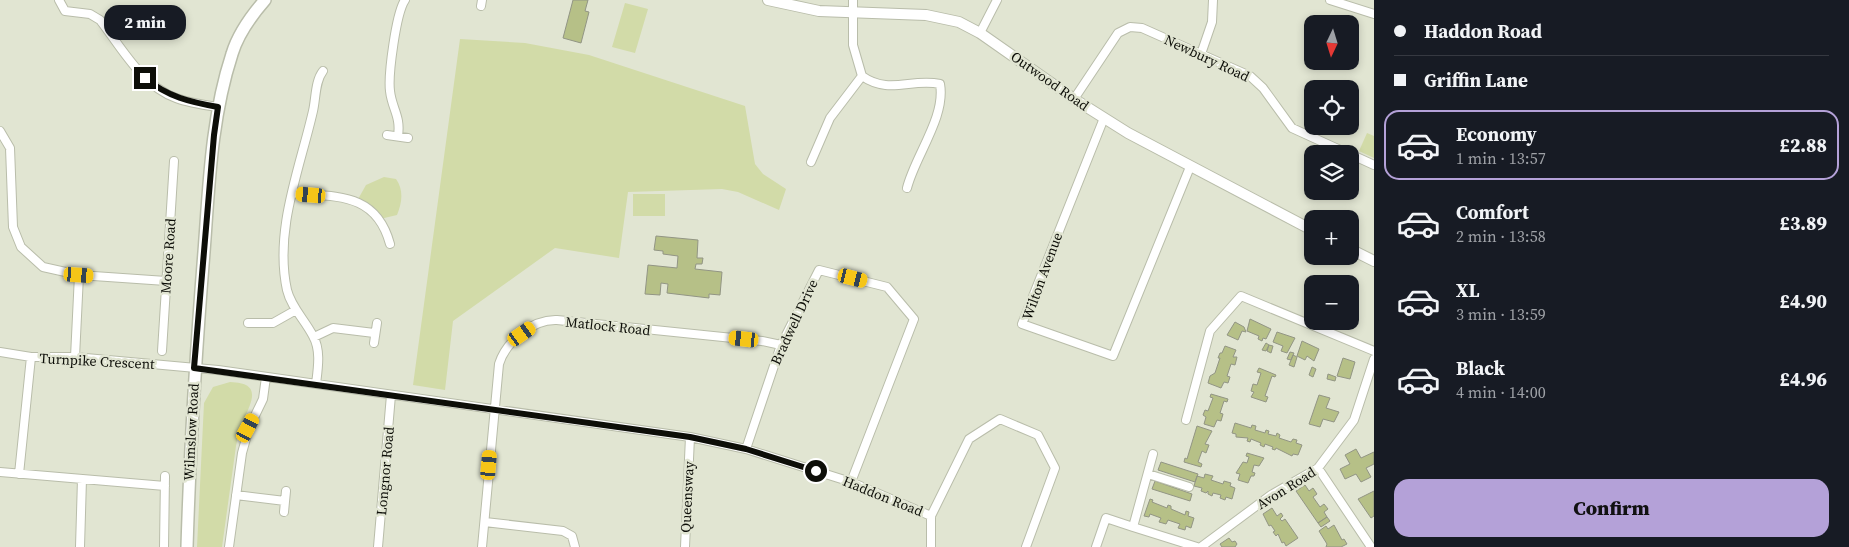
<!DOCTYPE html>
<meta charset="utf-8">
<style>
:root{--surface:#171b24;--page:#20242c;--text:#f1f3f6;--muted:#9ea1a6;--line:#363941;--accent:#b4a1d8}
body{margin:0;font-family:"Source Serif 4",serif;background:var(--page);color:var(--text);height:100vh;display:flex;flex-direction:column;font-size:19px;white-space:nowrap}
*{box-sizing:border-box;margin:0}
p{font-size:16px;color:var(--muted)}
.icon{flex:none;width:28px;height:28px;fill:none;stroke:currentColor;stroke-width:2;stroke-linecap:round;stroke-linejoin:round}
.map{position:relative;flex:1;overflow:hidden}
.side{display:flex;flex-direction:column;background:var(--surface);width:475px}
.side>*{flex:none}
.hud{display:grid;align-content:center;height:110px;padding:0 20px;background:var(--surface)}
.needle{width:32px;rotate:184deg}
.controls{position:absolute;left:1304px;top:15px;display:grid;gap:10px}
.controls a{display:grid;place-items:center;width:55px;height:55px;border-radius:10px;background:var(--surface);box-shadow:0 2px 8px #0003;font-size:25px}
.end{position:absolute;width:22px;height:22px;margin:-11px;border:6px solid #0d0e08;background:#fff;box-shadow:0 0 0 2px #fff}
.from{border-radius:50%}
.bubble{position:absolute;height:35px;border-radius:15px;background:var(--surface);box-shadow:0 2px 8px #0003;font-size:16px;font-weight:800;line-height:35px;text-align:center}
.car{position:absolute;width:15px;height:30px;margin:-15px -8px;border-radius:6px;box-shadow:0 0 4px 1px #0007;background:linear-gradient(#f5c518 24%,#345 0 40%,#f5c518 0 76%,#345 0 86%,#f5c518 0)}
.hud b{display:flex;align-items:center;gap:18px;height:48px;font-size:19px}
.hud b+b{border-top:1px solid var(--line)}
.hud i{width:12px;height:12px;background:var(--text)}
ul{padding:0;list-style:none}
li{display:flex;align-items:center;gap:15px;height:70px;margin:0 10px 8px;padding:0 10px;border:2px solid transparent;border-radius:15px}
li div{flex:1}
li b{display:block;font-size:19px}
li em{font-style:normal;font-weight:800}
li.active{border-color:var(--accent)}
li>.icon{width:45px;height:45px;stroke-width:1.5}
.primary-button{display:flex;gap:10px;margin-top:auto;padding:10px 20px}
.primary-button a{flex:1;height:58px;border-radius:15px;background:var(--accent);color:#111;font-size:20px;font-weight:800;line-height:58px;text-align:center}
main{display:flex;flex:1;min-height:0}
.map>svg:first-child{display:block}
.green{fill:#d2dba8}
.building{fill:#b6c087;stroke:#929584}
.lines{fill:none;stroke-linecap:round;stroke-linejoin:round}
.minor-casing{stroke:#b9bdaa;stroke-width:10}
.tertiary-casing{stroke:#b9bdaa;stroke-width:12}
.secondary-casing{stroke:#b9bdaa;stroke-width:14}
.minor{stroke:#fff;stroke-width:8}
.tertiary{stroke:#fff;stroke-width:10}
.secondary{stroke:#fff;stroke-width:11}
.route{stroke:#0d0e08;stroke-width:6}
.labels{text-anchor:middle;stroke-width:5;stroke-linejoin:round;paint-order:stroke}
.street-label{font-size:14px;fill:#0d0e08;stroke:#e1e5d2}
</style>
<main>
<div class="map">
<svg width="1374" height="547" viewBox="0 0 1374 547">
<rect width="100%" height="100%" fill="#e1e5d2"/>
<path class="green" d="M625,3L648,9L635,53L612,47Z
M460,39L525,43L589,55L745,106L755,164L763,174L786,189L779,210L738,192L722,189L628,192L619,258L555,248L453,321L445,390L413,385Z
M1367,133L1374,136V158L1359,151Z
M384,177L396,179C404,190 402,203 397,215L380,219L357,201L366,185Z
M633,194H665V216H633Z
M230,382C261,383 253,399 244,419C240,428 238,436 236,446L222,547H197L204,403L213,387Z"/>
<path class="building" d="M573,0H588L585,11L589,12L581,43L563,38Z
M656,236L698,240L697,258H703L702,264H696L695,269L722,272L720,295L709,294V298L667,293L668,284L661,283L660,295L645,294L648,265L677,268L678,256L663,254V251L654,250Z
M1250,319L1271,329L1266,339L1263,338L1262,341L1258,339L1259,336L1247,331Z
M1235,322L1244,327L1246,332L1242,331L1238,340L1227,335Z
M1277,332L1295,338L1287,353L1281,351L1283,346L1273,342Z
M1302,341L1319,349L1314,361L1307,356L1305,360L1297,356Z
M1266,343L1269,345L1266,351L1262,350Z
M1269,345L1273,346L1271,353L1267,351Z
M1225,346L1236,350L1233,357H1237L1235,365L1231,364L1227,376L1230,377L1228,383L1224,382L1221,388L1208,383L1210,376L1215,373L1220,358H1218L1220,353H1222Z
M1290,352L1294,353L1291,360L1287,359Z
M1293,355L1297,357L1294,367L1289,365Z
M1343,358L1355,362L1350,379L1337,376Z
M1312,367L1316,369L1313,377L1309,375Z
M1259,368L1276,375L1275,377L1272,376L1265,396L1268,397L1266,402L1251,397L1254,392L1251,391L1253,384L1257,385L1261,373L1257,372Z
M1328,374L1336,377L1335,381L1327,379Z
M1211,394L1228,399L1227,402L1224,401L1220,413L1223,414L1221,421L1217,420L1214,427L1204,424L1206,417L1203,415L1205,410L1208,411L1213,398L1210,397Z
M1319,395L1330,398L1326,408L1339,412L1334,422L1323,419L1320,427L1309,424Z
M1235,423L1251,428L1252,425L1256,426L1255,430L1265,433L1266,430L1269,431L1268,434L1276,436L1277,433L1280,435L1279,438L1291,442L1293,439L1297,440L1296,443L1302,445L1298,455L1293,454L1292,456L1276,448L1275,450L1272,449L1273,447L1265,444L1264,447L1260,445L1261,443L1251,439L1250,442L1247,441L1248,438L1236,437V434L1232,433Z
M1197,426L1212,431L1205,444L1209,445L1206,453L1202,451L1198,462L1202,464L1201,467L1184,462L1185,458L1187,459Z
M1356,449L1361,458L1374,452V464L1366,468L1371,477L1361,482L1356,474L1345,479L1340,469L1350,464L1345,455Z
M1247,453L1264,458L1259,466L1254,465L1252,472L1255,473L1254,476H1251L1248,483L1238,480L1240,474L1236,473L1243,462L1247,463L1249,457L1246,456Z
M1161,462L1198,474L1195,482L1158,470Z
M1205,474L1213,476L1211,480L1223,484L1224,481L1231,483L1230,486L1235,488L1232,499L1226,497L1225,500L1220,498L1221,495L1213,493L1212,496L1208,494V491L1206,493L1201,491L1202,488L1194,486L1197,476L1204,478Z
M1155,481L1192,494L1190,501L1152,489Z
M1305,485L1309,491L1313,488L1317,494L1313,497L1320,507L1324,504L1328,509L1324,512L1327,517L1318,523L1296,491Z
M1374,491V516L1371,518L1358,499Z
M1150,499L1153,500L1152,502L1167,508L1168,505L1171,506V509L1185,515L1186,511L1189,512L1188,516L1194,518L1191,528L1186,526L1185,530L1178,528L1180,524L1168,520L1166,524L1159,522L1161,518L1150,514L1149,517L1144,516Z
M1272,508L1277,516L1281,513L1283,516L1280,519L1282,521L1285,519L1298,538L1286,546L1284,542L1282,543L1278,534L1276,536L1273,532L1275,531L1271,525L1269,526L1263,514Z
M1327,517L1330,521L1321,527L1318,523Z
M1334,525L1342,540L1344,539L1347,544L1341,547H1326L1327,544L1319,531L1326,526L1328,529Z
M1229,538L1232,542L1235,541L1237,544L1235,547H1222L1220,544Z"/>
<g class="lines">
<defs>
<path id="minor" d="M59,0L65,11L90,14L100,20C121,47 142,86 176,98C189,103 204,105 218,107
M853,0V45L862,76C889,95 911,78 940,84C946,117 915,156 907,188
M1330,0L1374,14
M481,6L482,0
M980,33L997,0
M1201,54L1212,22L1213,0
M1074,99L1118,33L1130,27L1142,28L1250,76L1263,88L1292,128L1349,154
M1104,118L1022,324L1113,356L1190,167
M0,131L10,148L13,227L21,247L43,267L79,275L166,281
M387,135L408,138
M398,136C401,116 392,109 390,91C388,75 396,13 405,0
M1350,154L1374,165
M811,162L830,118L862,76
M292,193C336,197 376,192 390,244
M248,323H273L296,310
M314,337L333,328L374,333
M374,343L377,323
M162,351L174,161
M0,352L31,357H75L218,370L690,437L685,547
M75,357L79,275
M316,384C318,368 321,350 313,336C305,320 291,307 287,290C274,230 300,168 313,111C316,98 315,81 323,71
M1186,420L1210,331L1241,296L1374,351
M690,437L746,449L851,482L931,516
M746,449L781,345L819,270L887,287L914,319L851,482
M1153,454L1133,527L1197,547
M1318,468L1371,547
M0,472L165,486
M19,474L31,357
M1148,474L1189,487
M236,495L285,501
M284,512L286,491
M485,522L563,531L572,536L575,547
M80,547L82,479
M164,547L165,476
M229,547L242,453L249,428L263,399L266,377
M378,547L391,395
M482,547L499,364C506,342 532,319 557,320L762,341L781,345
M931,547V516L969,439L1000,419L1038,435L1055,468L1026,547
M1096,547L1106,518L1133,527
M1201,547L1271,495L1318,468L1354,420L1374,359"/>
<path id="tertiary" d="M768,0L819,11L926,15L959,22L980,33L1074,99L1128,133L1312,230
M1350,249L1374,261"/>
<path id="secondary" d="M187,547C190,448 196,351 204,252C209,186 211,118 232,54C238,34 251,16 265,0"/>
</defs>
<use href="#minor" class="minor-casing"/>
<use href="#tertiary" class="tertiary-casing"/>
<use href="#secondary" class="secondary-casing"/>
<use href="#minor" class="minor"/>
<use href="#tertiary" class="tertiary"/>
<use href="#secondary" class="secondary"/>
</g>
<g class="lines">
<path class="route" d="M145,78C168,97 190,102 218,107L214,135L194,368L690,437L746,449L816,471"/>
</g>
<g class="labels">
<g class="street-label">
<text transform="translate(1207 58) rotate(25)" y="5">Newbury Road</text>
<text transform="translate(1050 81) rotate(35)" y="5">Outwood Road</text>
<text transform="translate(168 256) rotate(-86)" y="5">Moore Road</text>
<text transform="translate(1042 276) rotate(-70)" y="5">Wilton Avenue</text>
<text transform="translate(794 322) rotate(-65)" y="5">Bradwell Drive</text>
<text transform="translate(608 326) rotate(6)" y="5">Matlock Road</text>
<text transform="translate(97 361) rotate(3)" y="5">Turnpike Crescent</text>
<text transform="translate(191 432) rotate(-87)" y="5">Wilmslow Road</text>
<text transform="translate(385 471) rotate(-85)" y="5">Longnor Road</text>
<text transform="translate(1286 488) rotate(-32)" y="5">Avon Road</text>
<text transform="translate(883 496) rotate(22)" y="5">Haddon Road</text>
<text transform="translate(687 497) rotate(-87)" y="5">Queensway</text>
</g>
</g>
</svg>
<div class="controls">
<a><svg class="needle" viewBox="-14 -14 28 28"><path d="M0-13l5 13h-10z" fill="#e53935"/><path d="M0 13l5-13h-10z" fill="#9ea1a6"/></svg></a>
<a><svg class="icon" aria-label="locate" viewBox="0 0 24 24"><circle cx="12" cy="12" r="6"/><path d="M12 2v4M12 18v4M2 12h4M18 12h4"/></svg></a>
<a><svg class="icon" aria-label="layers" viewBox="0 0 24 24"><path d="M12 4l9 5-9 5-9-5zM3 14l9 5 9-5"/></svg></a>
<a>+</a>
<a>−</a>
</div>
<i class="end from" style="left:816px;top:471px"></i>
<i class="end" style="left:145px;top:78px"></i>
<div class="bubble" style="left:104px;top:5px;width:82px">2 min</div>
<i class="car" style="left:311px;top:195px;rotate:275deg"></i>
<i class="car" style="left:79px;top:275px;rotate:94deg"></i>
<i class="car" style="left:853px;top:278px;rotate:104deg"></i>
<i class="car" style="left:522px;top:334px;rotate:55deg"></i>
<i class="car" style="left:744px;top:339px;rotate:276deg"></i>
<i class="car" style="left:248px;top:428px;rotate:28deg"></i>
<i class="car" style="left:489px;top:465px;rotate:5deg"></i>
</div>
<section class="side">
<div class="hud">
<b><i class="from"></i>Haddon Road</b>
<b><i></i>Griffin Lane</b>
</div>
<ul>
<li class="active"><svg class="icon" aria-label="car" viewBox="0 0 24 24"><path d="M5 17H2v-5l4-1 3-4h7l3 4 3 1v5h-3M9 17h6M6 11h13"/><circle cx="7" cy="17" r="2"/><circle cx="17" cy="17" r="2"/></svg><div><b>Economy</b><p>1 min · 13:57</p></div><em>£2.88</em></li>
<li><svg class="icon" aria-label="car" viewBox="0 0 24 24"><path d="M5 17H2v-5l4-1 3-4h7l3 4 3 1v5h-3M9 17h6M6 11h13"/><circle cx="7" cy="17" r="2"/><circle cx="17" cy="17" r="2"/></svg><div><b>Comfort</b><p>2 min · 13:58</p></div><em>£3.89</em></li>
<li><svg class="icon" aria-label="car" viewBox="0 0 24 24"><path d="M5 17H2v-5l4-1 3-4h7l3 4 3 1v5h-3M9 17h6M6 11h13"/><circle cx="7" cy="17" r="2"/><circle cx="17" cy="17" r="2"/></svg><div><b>XL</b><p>3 min · 13:59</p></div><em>£4.90</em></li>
<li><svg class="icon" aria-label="car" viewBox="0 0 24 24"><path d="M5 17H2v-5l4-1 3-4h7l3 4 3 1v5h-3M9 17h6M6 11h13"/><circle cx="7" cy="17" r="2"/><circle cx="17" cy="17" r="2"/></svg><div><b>Black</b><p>4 min · 14:00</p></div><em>£4.96</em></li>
</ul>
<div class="primary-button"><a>Confirm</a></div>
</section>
</main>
